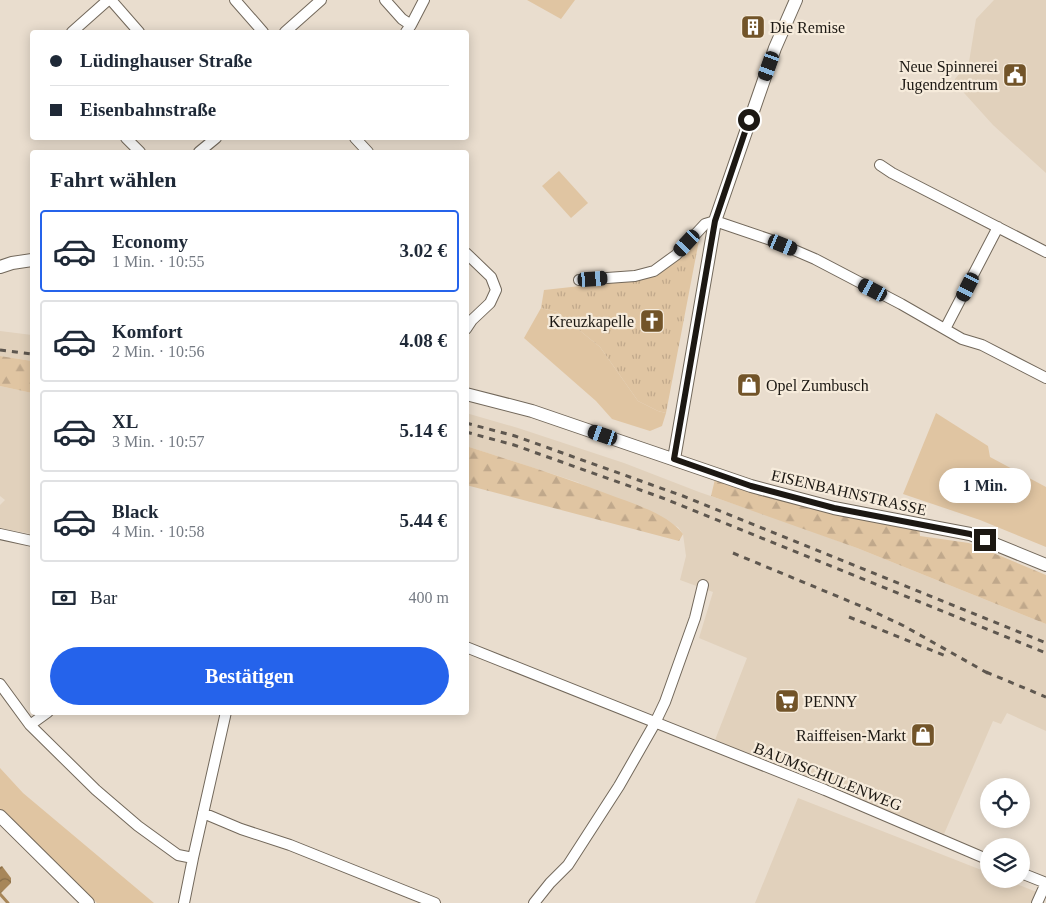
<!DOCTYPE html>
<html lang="de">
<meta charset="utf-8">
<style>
:root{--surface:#fff;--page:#f2f2f3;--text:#1f2937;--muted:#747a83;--line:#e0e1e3;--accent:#2563eb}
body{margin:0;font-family:Georgia,serif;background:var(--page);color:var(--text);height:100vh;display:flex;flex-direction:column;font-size:19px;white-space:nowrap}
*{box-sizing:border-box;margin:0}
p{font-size:16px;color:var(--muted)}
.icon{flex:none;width:28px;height:28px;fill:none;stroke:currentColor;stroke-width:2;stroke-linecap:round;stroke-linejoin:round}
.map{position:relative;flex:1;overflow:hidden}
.side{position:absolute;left:30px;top:150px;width:439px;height:565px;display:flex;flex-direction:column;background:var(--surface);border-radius:5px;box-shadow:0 2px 12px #0003}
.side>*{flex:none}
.top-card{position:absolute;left:30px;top:30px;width:439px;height:110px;border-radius:5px;box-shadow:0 2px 12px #0003;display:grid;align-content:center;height:110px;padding:0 20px;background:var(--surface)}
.tools{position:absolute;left:980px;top:778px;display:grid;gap:10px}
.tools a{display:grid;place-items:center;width:50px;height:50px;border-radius:50%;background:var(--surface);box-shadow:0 2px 12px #0003;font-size:25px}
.end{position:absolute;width:22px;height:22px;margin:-11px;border:6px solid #1c1813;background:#fff;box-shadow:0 0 0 2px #fff}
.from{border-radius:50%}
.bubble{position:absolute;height:35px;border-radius:18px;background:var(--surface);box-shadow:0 2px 12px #0003;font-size:16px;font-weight:800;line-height:35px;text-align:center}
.car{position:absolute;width:15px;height:30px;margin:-15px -8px;border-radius:6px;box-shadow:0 0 4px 1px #0007;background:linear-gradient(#222 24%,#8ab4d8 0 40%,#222 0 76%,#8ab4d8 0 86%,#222 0)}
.top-card b{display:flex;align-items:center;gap:18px;height:48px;font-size:19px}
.top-card b+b{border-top:1px solid var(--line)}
.top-card i{width:12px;height:12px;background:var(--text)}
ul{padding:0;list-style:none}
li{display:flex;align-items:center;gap:15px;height:82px;margin:0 10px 8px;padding:0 10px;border:2px solid var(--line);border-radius:5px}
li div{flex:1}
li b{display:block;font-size:19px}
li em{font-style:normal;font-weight:800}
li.on{border-color:var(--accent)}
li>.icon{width:45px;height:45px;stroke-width:1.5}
h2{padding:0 20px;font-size:22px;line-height:60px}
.pay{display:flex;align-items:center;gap:12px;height:55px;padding:0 20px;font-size:19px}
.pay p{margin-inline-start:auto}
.primary-button{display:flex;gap:10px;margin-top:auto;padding:10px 20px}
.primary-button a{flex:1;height:58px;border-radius:30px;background:var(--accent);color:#fff;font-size:20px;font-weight:800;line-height:58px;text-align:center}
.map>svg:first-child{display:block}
.built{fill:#e1d1bc}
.green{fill:#e0c5a2}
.forest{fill:url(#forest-firs)}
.park{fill:url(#park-tufts)}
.water{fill:url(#water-waves)}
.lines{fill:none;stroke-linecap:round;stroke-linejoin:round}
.stream{stroke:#a78659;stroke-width:3}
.minor-casing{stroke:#72685b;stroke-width:12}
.tertiary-casing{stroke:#72685b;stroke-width:14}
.minor{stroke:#fff;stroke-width:10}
.tertiary{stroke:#fff;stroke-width:12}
.rail{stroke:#5e574f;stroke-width:3;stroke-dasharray:6 6;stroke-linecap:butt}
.route{stroke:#1c1813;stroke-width:6}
.labels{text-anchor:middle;stroke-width:4.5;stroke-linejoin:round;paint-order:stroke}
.poi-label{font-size:16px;fill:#1c1813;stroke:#f6ebdb;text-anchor:start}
.street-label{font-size:16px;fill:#1c1813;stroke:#f6ebdb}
</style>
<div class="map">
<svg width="1046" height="903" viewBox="0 0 1046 903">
<defs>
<pattern id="forest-firs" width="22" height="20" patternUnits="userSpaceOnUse" patternTransform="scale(1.25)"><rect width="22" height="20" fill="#e0c5a2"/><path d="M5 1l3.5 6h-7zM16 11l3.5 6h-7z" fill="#c0a88b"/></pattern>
<pattern id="park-tufts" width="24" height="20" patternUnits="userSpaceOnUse" patternTransform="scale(1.25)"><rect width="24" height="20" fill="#e0c5a2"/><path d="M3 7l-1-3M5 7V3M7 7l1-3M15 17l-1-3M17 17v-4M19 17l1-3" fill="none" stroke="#c0a88b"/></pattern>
<pattern id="water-waves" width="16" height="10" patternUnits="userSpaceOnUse" patternTransform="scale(1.25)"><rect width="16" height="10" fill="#a78659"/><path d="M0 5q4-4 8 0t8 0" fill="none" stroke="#876d48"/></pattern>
</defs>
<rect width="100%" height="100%" fill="#e9ddce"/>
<path class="built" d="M994,0H1046V173L993,125L956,84L955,79L969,62L976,19Z
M0,331L32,335V361L0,356Z
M0,386L32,393V534L0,528V505L5,500L0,496Z
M466,413L518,428L624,463L699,492L792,524L857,548L1046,624V731L1007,713L1001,724L993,721L944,834L715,740L747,658L699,638L713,592L680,580L686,556L683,534L678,527L577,482L466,446Z
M798,798L989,873V879H1004L1044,895L1041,903H755Z"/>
<path class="green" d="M527,0H575L561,19Z
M559,171L588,203L571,218L542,186Z
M541,308L557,312L600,347L638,401L658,411L666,413L662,426L650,431L612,419L596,401L524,338Z
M936,413L988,446L990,457L1046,487V547L980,520L903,494Z
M0,768L23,793L154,903H97L0,810Z"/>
<path class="forest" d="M0,356L32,361V393L0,386Z
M466,446C515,462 565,477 613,496C635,504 669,515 683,534L679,541L466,485Z
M716,475L919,525L920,536L969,543L1046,575V624L857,548L711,496Z"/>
<path class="park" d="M700,235L666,413L658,411L638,401L600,347L557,312L541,308L544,290L635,280Z"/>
<path class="water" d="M2,866L11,878V883L0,894V867Z"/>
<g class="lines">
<path class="stream" d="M0,894L8,903"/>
<defs>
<path id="minor" d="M111,0L139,32
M235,0L263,32
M385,0L402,19L411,25L406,32
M411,25L424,0
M72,32L108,0
M285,32L321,0
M126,138L140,152
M355,138L368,152
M199,152L216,138
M880,165L892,173L1046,252
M466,253L491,277L496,290L490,303L472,320L466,329
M579,280L635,276L654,271L676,255L705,224L715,221L771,240L815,259L901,304L962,339L982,345L1046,378
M945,329L998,227
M0,534L32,541
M466,647L825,790L989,860
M0,684L30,725L96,790L138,826L178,855L193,858L226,712
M30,725L48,712
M203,813L241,829L290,845L435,903
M1021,873L1046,883
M184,903L193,858
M534,903L550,883L568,865L619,786L655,723L665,702L695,618L703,585
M1037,903L1046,883"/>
<path id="tertiary" d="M0,267L12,263L32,260
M466,394L532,411L751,486L834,508L970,534L1046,565
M674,459L715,221L775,48L796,0
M0,816L88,903"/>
</defs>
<use href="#minor" class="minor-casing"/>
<use href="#tertiary" class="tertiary-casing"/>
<use href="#minor" class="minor"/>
<use href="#tertiary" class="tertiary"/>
<path class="rail" d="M0,350L32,354
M466,423L515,436L683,496L1046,643
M466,432L514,445L660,497L1046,653
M733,553L868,609L904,626L991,675
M849,617L946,656
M986,672L1046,697"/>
</g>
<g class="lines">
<path class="route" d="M749,120L715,221L674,459L751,486L834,508L970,534L985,540"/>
</g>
<defs>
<symbol id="building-square" viewBox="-11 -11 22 22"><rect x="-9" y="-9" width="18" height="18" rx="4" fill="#725429" stroke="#f6ebdb"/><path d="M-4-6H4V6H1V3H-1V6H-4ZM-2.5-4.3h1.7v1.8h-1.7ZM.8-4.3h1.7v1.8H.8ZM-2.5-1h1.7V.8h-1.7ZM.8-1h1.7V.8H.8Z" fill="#fff"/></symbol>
<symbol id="civic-square" viewBox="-11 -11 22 22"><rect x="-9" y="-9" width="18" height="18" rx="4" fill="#725429" stroke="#f6ebdb"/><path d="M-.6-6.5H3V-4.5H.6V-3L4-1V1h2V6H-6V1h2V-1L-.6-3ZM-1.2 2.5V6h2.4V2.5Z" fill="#fff"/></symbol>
<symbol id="church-square" viewBox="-11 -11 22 22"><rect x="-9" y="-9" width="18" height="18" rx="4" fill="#725429" stroke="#f6ebdb"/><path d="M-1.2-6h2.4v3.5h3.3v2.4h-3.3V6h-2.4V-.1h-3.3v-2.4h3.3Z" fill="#fff"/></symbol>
<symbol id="shop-square" viewBox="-11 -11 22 22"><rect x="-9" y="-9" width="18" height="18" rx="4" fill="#725429" stroke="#f6ebdb"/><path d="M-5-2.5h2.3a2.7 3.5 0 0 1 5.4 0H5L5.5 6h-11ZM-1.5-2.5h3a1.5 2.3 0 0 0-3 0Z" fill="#fff"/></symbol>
<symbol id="supermarket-square" viewBox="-11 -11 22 22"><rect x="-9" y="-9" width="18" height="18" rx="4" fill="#725429" stroke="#f6ebdb"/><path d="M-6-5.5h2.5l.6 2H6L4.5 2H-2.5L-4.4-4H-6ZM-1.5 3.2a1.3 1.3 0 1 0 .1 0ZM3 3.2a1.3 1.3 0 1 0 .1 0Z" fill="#fff"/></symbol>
</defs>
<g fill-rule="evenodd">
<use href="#building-square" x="739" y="13" width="28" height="28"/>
<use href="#civic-square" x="1001" y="61" width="28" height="28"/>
<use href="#church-square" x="638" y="307" width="28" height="28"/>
<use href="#shop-square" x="735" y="371" width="28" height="28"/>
<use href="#supermarket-square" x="773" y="687" width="28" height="28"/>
<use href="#shop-square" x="909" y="721" width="28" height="28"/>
</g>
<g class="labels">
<g class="poi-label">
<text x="770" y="33">Die Remise</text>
<text x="998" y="72" text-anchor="end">Neue Spinnerei<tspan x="998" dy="18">Jugendzentrum</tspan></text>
<text x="634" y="327" text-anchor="end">Kreuzkapelle</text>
<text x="766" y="391">Opel Zumbusch</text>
<text x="804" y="707">PENNY</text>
<text x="906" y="741" text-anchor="end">Raiffeisen-Markt</text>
</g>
<g class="street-label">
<text transform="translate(849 492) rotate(13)" y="6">EISENBAHNSTRASSE</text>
<text transform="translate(828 776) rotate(22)" y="6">BAUMSCHULENWEG</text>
</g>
</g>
</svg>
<div class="tools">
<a><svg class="icon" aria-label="locate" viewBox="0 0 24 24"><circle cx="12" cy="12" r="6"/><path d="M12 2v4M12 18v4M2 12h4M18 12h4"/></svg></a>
<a><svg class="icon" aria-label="layers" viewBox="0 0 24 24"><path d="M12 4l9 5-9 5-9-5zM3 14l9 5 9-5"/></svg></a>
</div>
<i class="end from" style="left:749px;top:120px"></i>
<i class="end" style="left:985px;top:540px"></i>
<div class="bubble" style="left:939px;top:468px;width:92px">1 Min.</div>
<i class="car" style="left:769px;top:66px;rotate:200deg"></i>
<i class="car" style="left:687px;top:243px;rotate:223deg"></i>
<i class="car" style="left:783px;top:245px;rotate:112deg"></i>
<i class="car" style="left:593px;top:279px;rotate:86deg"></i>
<i class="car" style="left:968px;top:287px;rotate:207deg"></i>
<i class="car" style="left:873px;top:290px;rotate:298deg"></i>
<i class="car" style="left:603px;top:435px;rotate:289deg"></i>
<div class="top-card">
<b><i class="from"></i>Lüdinghauser Straße</b>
<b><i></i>Eisenbahnstraße</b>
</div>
<section class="side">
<h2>Fahrt wählen</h2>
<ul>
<li class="on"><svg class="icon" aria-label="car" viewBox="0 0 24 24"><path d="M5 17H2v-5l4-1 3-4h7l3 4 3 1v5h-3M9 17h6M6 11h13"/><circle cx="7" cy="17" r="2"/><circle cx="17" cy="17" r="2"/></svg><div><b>Economy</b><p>1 Min. · 10:55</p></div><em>3.02 €</em></li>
<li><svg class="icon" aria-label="car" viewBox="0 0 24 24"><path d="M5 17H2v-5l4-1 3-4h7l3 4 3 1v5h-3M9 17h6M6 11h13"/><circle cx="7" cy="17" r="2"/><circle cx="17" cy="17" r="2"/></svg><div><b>Komfort</b><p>2 Min. · 10:56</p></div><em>4.08 €</em></li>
<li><svg class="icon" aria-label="car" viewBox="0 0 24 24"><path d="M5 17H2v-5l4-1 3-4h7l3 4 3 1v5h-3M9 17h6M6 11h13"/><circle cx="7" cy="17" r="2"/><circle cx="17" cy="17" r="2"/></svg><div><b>XL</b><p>3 Min. · 10:57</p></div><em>5.14 €</em></li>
<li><svg class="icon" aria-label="car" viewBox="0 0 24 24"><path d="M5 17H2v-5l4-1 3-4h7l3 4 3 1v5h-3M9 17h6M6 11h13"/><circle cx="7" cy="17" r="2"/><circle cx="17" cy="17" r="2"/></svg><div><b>Black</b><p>4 Min. · 10:58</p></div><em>5.44 €</em></li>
</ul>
<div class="pay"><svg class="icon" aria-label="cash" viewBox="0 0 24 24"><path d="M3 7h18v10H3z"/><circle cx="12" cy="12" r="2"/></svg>Bar<p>400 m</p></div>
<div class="primary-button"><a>Bestätigen</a></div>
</section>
</div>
